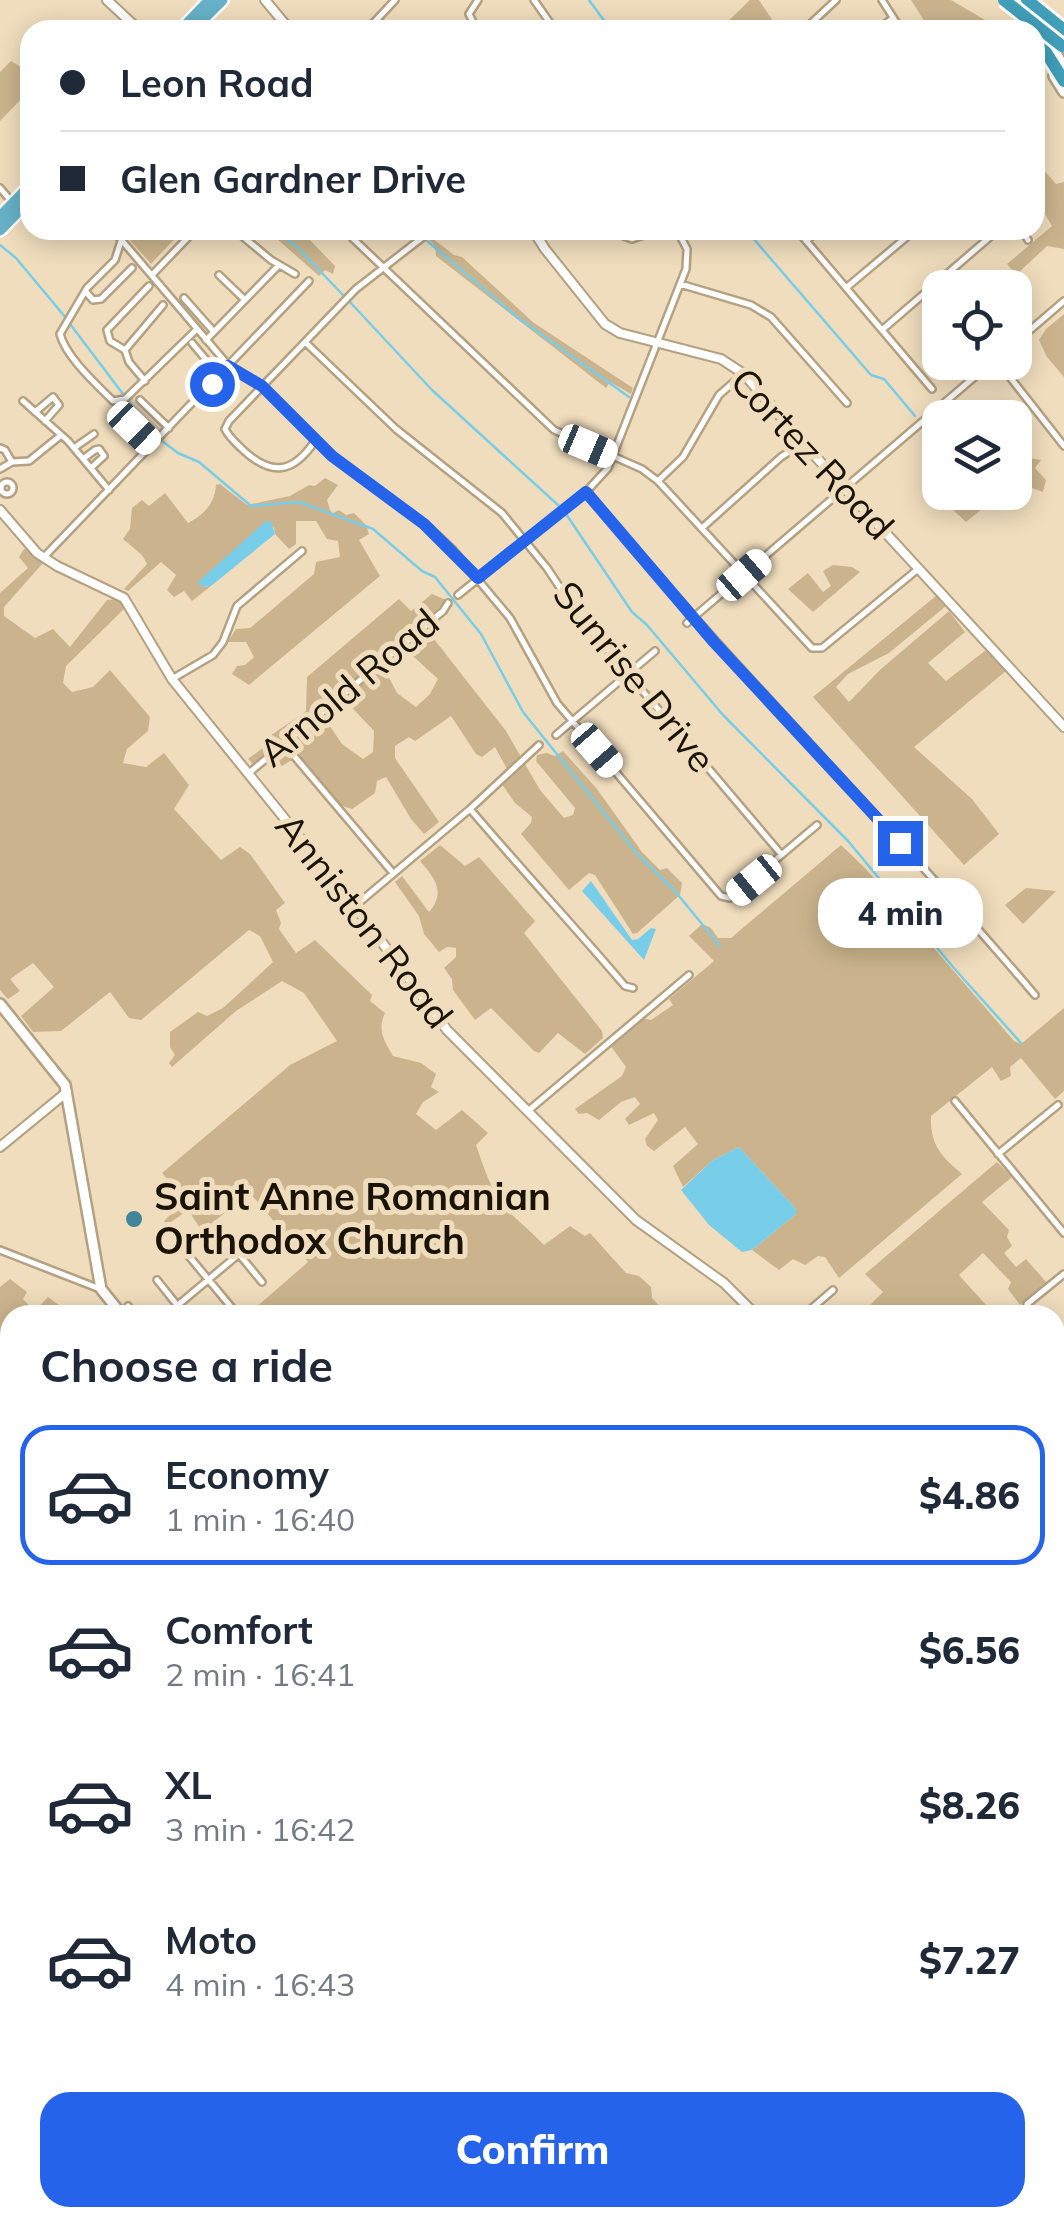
<!DOCTYPE html>
<meta charset="utf-8">
<style>
:root{--surface:#fff;--page:#f2f2f3;--text:#1f2937;--muted:#747a83;--line:#e0e1e3;--accent:#2563eb}
body{margin:0;font-family:Mulish,sans-serif;background:var(--page);color:var(--text);height:100vh;display:flex;flex-direction:column;font-size:38px;white-space:nowrap}
*{box-sizing:border-box;margin:0}
p{font-size:32px;color:var(--muted)}
.icon{flex:none;width:55px;height:55px;fill:none;stroke:currentColor;stroke-width:2;stroke-linecap:round;stroke-linejoin:round}
.map{position:relative;flex:1;overflow:hidden}
.side{position:absolute;left:0px;top:1305px;width:1065px;height:922px;display:flex;flex-direction:column;background:var(--surface);border-radius:30px 30px 0 0;box-shadow:0 5px 25px #0003}
.side>*{flex:none}
.hud{position:absolute;left:20px;top:20px;width:1025px;height:220px;border-radius:30px;box-shadow:0 5px 25px #0003;display:grid;align-content:center;height:220px;padding:0 40px;background:var(--surface)}
.fabs{position:absolute;left:922px;top:270px;display:grid;gap:20px}
.fabs a{display:grid;place-items:center;width:110px;height:110px;border-radius:20px;background:var(--surface);box-shadow:0 5px 25px #0003;font-size:50px}
.end{position:absolute;width:45px;height:45px;margin:-22px;border:12px solid #2563eb;background:#fff;box-shadow:0 0 0 5px #fff}
.from{border-radius:50%}
.bubble{position:absolute;height:70px;border-radius:30px;background:var(--surface);box-shadow:0 5px 25px #0003;font-size:32px;font-weight:800;line-height:70px;text-align:center}
.car{position:absolute;width:30px;height:60px;margin:-30px -15px;border-radius:12px;box-shadow:0 0 8px 2px #0007;background:linear-gradient(#fff 24%,#345 0 40%,#fff 0 76%,#345 0 86%,#fff 0)}
.hud b{display:flex;align-items:center;gap:35px;height:95px;font-size:38px}
.hud b+b{border-top:2px solid var(--line)}
.hud i{width:25px;height:25px;background:var(--text)}
ul{padding:0;list-style:none}
li{display:flex;align-items:center;gap:30px;height:140px;margin:0 20px 15px;padding:0 20px;border:5px solid transparent;border-radius:30px}
li div{flex:1}
li b{display:block;font-size:38px}
li em{font-style:normal;font-weight:800}
li.active{border-color:var(--accent)}
li>.icon{width:90px;height:90px;stroke-width:1.5}
h2{padding:0 40px;font-size:45px;line-height:120px}
.action{display:flex;gap:20px;margin-top:auto;padding:20px 40px}
.action a{flex:1;height:115px;border-radius:30px;background:var(--accent);color:#fff;font-size:40px;font-weight:800;line-height:115px;text-align:center}
.map>svg:first-child{display:block}
.green{fill:#cbb48d;fill-rule:evenodd}
.water{fill:#78cde8}
.lines{fill:none;stroke-linecap:round;stroke-linejoin:round}
.stream{stroke:#78cde8;stroke-width:2.5}
.minor-casing{stroke:#b3a182;stroke-width:10}
.tertiary-casing{stroke:#b3a182;stroke-width:12}
.secondary-casing{stroke:#b3a182;stroke-width:14}
.trunk-casing{stroke:#fff;stroke-width:16}
.motorway-casing{stroke:#fff;stroke-width:18}
.minor{stroke:#fff;stroke-width:5}
.tertiary{stroke:#fff;stroke-width:8}
.secondary{stroke:#fff;stroke-width:9}
.trunk{stroke:#67b2c8;stroke-width:11}
.motorway{stroke:#419fba;stroke-width:12}
.motorway-bridge-casing{stroke:#fff;stroke-width:18;stroke-linecap:butt}
.motorway-bridge{stroke:#419fba;stroke-width:12}
.route{stroke:#2563eb;stroke-width:12}
.poi-dot{fill:#448498;stroke:#f0ddbd;stroke-width:4}
.labels{text-anchor:middle;stroke-width:10;stroke-linejoin:round;paint-order:stroke}
.street-label{font-size:38px;fill:#1a1308;stroke:#f0ddbd}
.poi-label{font-size:38px;font-weight:bold;fill:#1a1308;stroke:#f0ddbd;text-anchor:start}
</style>
<div class="map">
<svg width="1064" height="2226" viewBox="0 0 1064 2226">
<rect width="100%" height="100%" fill="#f0ddbd"/>
<path class="green" d="M750,0H759L779,30H713L724,25Z
M911,0H951L1002,30H930Z
M11,61L26,70L30,68V90L0,121V72Z
M1035,166L1037,169L1041,167L1056,184L1064,182V249L1047,246L1016,275L1007,264L1052,226L1035,198Z
M134,230H183L151,264L128,238Z
M267,230H300L335,266L333,274L325,270L319,276Z
M432,238L454,255L462,257L534,323L633,388L631,394L610,382L606,388L436,256L435,246L429,240Z
M1064,314V377L1047,357L1039,340L1046,329Z
M1015,444L1024,457L1041,460L1035,468L1046,480L1043,492L1032,488L1022,477L1015,482Z
M325,478L338,485L327,500L330,510L333,513L339,510L346,515L354,513L366,525L369,534L359,540L380,576L249,685L232,674L237,666L245,665L254,657L246,642H228L236,629L250,628L314,574L316,562L340,557L338,541L327,539L316,521H296V544L289,549L275,534L274,527L202,587L211,586L192,601L184,591L174,597L167,590L176,575L161,562L128,591L124,589L147,564L142,555L123,539L130,529L132,508L142,500L149,506L165,493L188,523C204,515 215,503 216,485L220,484L247,505L290,496L309,485L315,486Z
M971,492H1002V493L966,522L952,509Z
M24,549H28L43,563L4,607V616L35,638L53,629L70,647L107,600L118,599L126,607L66,666L63,683L72,692L93,687L110,670L150,717L148,731L127,749L123,763L146,767L164,753L189,785L174,809L221,860L240,847L250,854L285,903L276,910L281,923L279,929L296,953L315,940L372,995L370,1001L385,1013C377,1031 384,1040 393,1056L421,1063L436,1074L431,1087L439,1092L423,1102L416,1114L436,1130L462,1110L488,1133L476,1145C483,1165 490,1188 503,1205C515,1219 531,1231 544,1245L570,1226L585,1236L590,1233L626,1273L639,1276L651,1287L652,1298L668,1315H253L254,1309L308,1262L250,1193L202,1231L188,1210L167,1225L164,1221L185,1200L162,1173L290,1065L337,1041L304,993L282,981L236,1011L172,1067L169,1063L175,1055L170,1047V1032L198,1012L207,1016L223,1008L273,962L260,936L249,930L141,1020L129,1018L110,992L61,1031L33,1032L21,1016L54,987L33,963L10,979L20,991L8,999L0,990V593L28,568L19,557Z
M833,565L852,567L860,572L813,612L788,589L808,573L823,592L831,586L823,571Z
M432,594L446,600L423,625L506,731L540,790L564,818L573,815L575,808L536,761L537,755L547,753L555,756L563,751L597,789L642,852L660,870L667,868L682,883L680,895L637,933L633,934L595,875L589,873L569,890L521,834L531,823L532,817L515,803L502,784L519,769L515,763L507,769L495,747L482,757L476,754L451,716L415,741L409,737L395,746V758L439,822L424,834L411,819L386,777L377,781L375,793L352,809C316,799 322,786 302,761H290L282,766L271,754L256,767L248,759L264,747L267,738L306,711L307,677L399,599L411,611ZM403,647L438,679L430,694L416,707L397,693L384,668ZM343,698L374,731L373,752L363,759L342,744L323,716Z
M937,595L946,606L889,653L848,674L836,687L849,702L881,669L949,611L965,632L928,663L946,681L986,650L1006,671L914,747L972,799L999,834L964,865L813,697Z
M440,845L465,866L479,857L535,921L524,933L602,1031L603,1038L585,1054L558,1033L539,1053L534,1051L491,1008L475,1020L453,990L452,979L444,968L456,957V948L447,947L439,952L424,934L419,916L395,882L402,876L429,912C446,893 435,878 420,861Z
M841,845L865,868L1014,1041L1021,1044L1064,1008V1091L1055,1099L1021,1058L1010,1067L1011,1076L1001,1081L992,1067L931,1116C930,1145 941,1156 962,1174L839,1278L825,1257L818,1256L805,1265L793,1259L779,1270L752,1250L796,1214V1209L739,1147L713,1160L683,1187L673,1166L698,1144L685,1127L654,1151L647,1146L645,1139L658,1120L654,1113L629,1125L625,1119L640,1104L635,1097L621,1102L599,1120L587,1113L579,1114L575,1109L622,1076L626,1067L610,1045L642,1018L651,1020L673,1005L669,999L714,961L689,936L702,924L711,928L718,938H731Z
M1026,888L1056,891L1023,924L1005,905Z
M997,1162L1012,1177L982,1202L1009,1230L1007,1237L1012,1246L1004,1253L1016,1267L1026,1259L1047,1283L1020,1305L1008,1289L1011,1282L983,1253L959,1275L995,1315H870L868,1307L883,1292L865,1274Z
M10,1279L27,1292L23,1299L35,1311L48,1297L67,1311L66,1315H10V1527L0,1537V1287Z
M1055,1381L1064,1387V1542L1055,1549V1501L1063,1493L1055,1482V1422L1063,1414L1055,1406Z
M1064,1700V1785L1055,1775V1709Z
M1055,2120L1064,2127V2226H1002L995,2218H1055Z
M472,2218H683L690,2226H472Z"/>
<path class="water" d="M271,521L275,534L211,586L202,587L198,582L265,522Z
M591,881L632,940L638,939L651,928L656,929L644,960L582,891Z
M739,1147L796,1209V1214L752,1250L742,1252L709,1225L681,1190L713,1160Z"/>
<g class="lines">
<path class="stream" d="M589,0L611,30
M273,230L295,245L343,295
M414,230L517,317L629,397
M746,230L871,375L884,379L915,416
M0,245L16,258L66,318
M349,301L432,390L558,505
M70,324L123,394
M127,400L157,435
M162,441L178,453L199,462L251,506L299,502L373,529L422,571L435,577L481,634L523,712L638,855L674,890L720,946
M566,514L632,612L647,625L723,715L848,841L953,967L1021,1043
M1055,1764L1064,1776"/>
<defs>
<path id="minor" d="M534,0L555,30
M882,0L901,30
M367,30L395,0
M477,30L469,14L478,0
M804,30L836,0
M878,30L893,18
M0,188L11,201
M113,230L228,365L262,386L332,456L425,524L453,550L510,618L557,703L721,896L730,898L735,894L817,825
M235,230L271,260L295,274
M344,230L554,430L642,469L658,481L812,648H822L918,569
M608,230L632,239L658,230
M797,230L932,389
M1022,230L1028,240
M121,241L115,260L87,288L60,334C66,357 96,384 113,401L125,399L197,329
M806,241L819,230
M152,275L195,230
M219,275L245,300
M680,284L751,305L771,317L847,403
M846,288L915,230
M86,292L93,300L101,299L132,268
M184,298L214,332
M882,330L998,230
M206,340L279,265
M305,342L396,429L502,513L547,568L579,616L781,854
M192,343L219,375
M1015,343L1064,301
M125,350L110,341L107,330L149,286
M998,362L1064,446
M145,381L129,362L125,350L163,305
M140,400L169,428
M23,401L68,441L109,490
M35,412L53,397L59,405L45,421
M134,429L151,446
M315,441C292,475 270,476 241,448C234,441 229,437 225,429L229,421L356,289L432,230
M0,448L5,450L12,462
M74,448L94,434
M83,459L95,450L99,449L104,456L91,468
M0,469L12,462L29,461L60,436
M658,481L683,457L719,395L742,375
M1 488a6 6 0 1 1 12 0a6 6 0 1 1-12 0Z
M586,492C730,665 890,824 1035,995
M702,528L781,457L802,443
M43,558L309,281
M458,595L586,492L608,468L686,269L687,249L677,230
M687,623L992,362
M172,679L213,655L223,642L237,606L302,551
M556,735L655,651
M284,744L393,873
M249,773L443,611L448,603
M470,809C521,869 574,926 625,986L633,988
M355,906L470,809L539,745
M955,1101L1064,1233
M528,1111L689,975
M998,1154L1058,1105
M0,1250L100,1289
M188,1255L232,1308
M157,1280L185,1315
M1027,1304L1064,1274
M128,1306L135,1315
M166,1315L239,1254L262,1282
M804,1315L833,1290
M0,1675H10
M1055,1820L1064,1832
M0,1902L10,1905
M1055,1924L1064,1911
M1055,1956L1064,1969
M1055,1994L1064,1986
M0,2005L10,1996
M0,2139L10,2151
M0,2183L10,2195
M28,2218L35,2226
M65,2218L72,2226
M927,2218L936,2226
M148,2226L158,2218
M773,2226L783,2218
M888,2226L899,2218"/>
<path id="tertiary" d="M107,0L139,30
M265,0L290,30
M533,230L545,249L605,324L620,333L721,359L744,374L803,443L1064,727
M0,510L37,553L57,566L124,598L172,679L355,906L447,1030L636,1220L724,1283L756,1315
M0,1147L67,1092
M1055,1649L1064,1663
M1055,2061L1064,2070"/>
<path id="secondary" d="M1048,39L1064,67
M1054,76L1064,92
M0,1004L65,1085L101,1289L122,1315
M739,2218L753,2226"/>
<path id="trunk" d="M181,30L210,0
M192,30L222,0
M0,217L30,186
M0,230L30,199
M0,2153L10,2165
M0,2169L10,2181
M40,2218L47,2226
M53,2218L60,2226"/>
<path id="motorway" d="M1027,0L1064,30
M1035,35L1064,81"/>
</defs>
<use href="#minor" class="minor-casing"/>
<use href="#tertiary" class="tertiary-casing"/>
<use href="#secondary" class="secondary-casing"/>
<use href="#trunk" class="trunk-casing"/>
<use href="#motorway" class="motorway-casing"/>
<use href="#minor" class="minor"/>
<use href="#tertiary" class="tertiary"/>
<use href="#secondary" class="secondary"/>
<use href="#trunk" class="trunk"/>
<use href="#motorway" class="motorway"/>
<defs>
<path id="motorway-bridge" d="M1004,0L1062,46"/>
</defs>
<use href="#motorway-bridge" class="motorway-bridge-casing"/>
<use href="#motorway-bridge" class="motorway-bridge"/>
</g>
<g class="lines">
<path class="route" d="M212,384L228,366L262,386L332,456L424,524L478,578L586,492L714,642L900,843"/>
</g>
<circle class="poi-dot" cx="134" cy="1219" r="10"/>
<g class="labels">
<g class="street-label">
<text transform="translate(812 454) rotate(47)" y="13">Cortez Road</text>
<text transform="translate(634 677) rotate(51)" y="13">Sunrise Drive</text>
<text transform="translate(349 688) rotate(-40)" y="13">Arnold Road</text>
<text transform="translate(364 921) rotate(52)" y="13">Anniston Road</text>
</g>
<g class="poi-label">
<text x="154" y="1210">Saint Anne Romanian<tspan x="154" dy="44">Orthodox Church</tspan></text>
</g>
</g>
</svg>
<div class="fabs">
<a><svg class="icon" aria-label="locate" viewBox="0 0 24 24"><circle cx="12" cy="12" r="6"/><path d="M12 2v4M12 18v4M2 12h4M18 12h4"/></svg></a>
<a><svg class="icon" aria-label="layers" viewBox="0 0 24 24"><path d="M12 4l9 5-9 5-9-5zM3 14l9 5 9-5"/></svg></a>
</div>
<i class="end from" style="left:212px;top:384px"></i>
<i class="end" style="left:900px;top:843px"></i>
<div class="bubble" style="left:818px;top:878px;width:165px">4 min</div>
<i class="car" style="left:134px;top:428px;rotate:134deg"></i>
<i class="car" style="left:588px;top:446px;rotate:113deg"></i>
<i class="car" style="left:744px;top:575px;rotate:49deg"></i>
<i class="car" style="left:597px;top:750px;rotate:139deg"></i>
<i class="car" style="left:754px;top:880px;rotate:231deg"></i>
<div class="hud">
<b><i class="from"></i>Leon Road</b>
<b><i></i>Glen Gardner Drive</b>
</div>
<section class="side">
<h2>Choose a ride</h2>
<ul>
<li class="active"><svg class="icon" aria-label="car" viewBox="0 0 24 24"><path d="M5 17H2v-5l4-1 3-4h7l3 4 3 1v5h-3M9 17h6M6 11h13"/><circle cx="7" cy="17" r="2"/><circle cx="17" cy="17" r="2"/></svg><div><b>Economy</b><p>1 min · 16:40</p></div><em>$4.86</em></li>
<li><svg class="icon" aria-label="car" viewBox="0 0 24 24"><path d="M5 17H2v-5l4-1 3-4h7l3 4 3 1v5h-3M9 17h6M6 11h13"/><circle cx="7" cy="17" r="2"/><circle cx="17" cy="17" r="2"/></svg><div><b>Comfort</b><p>2 min · 16:41</p></div><em>$6.56</em></li>
<li><svg class="icon" aria-label="car" viewBox="0 0 24 24"><path d="M5 17H2v-5l4-1 3-4h7l3 4 3 1v5h-3M9 17h6M6 11h13"/><circle cx="7" cy="17" r="2"/><circle cx="17" cy="17" r="2"/></svg><div><b>XL</b><p>3 min · 16:42</p></div><em>$8.26</em></li>
<li><svg class="icon" aria-label="car" viewBox="0 0 24 24"><path d="M5 17H2v-5l4-1 3-4h7l3 4 3 1v5h-3M9 17h6M6 11h13"/><circle cx="7" cy="17" r="2"/><circle cx="17" cy="17" r="2"/></svg><div><b>Moto</b><p>4 min · 16:43</p></div><em>$7.27</em></li>
</ul>
<div class="action"><a>Confirm</a></div>
</section>
</div>
